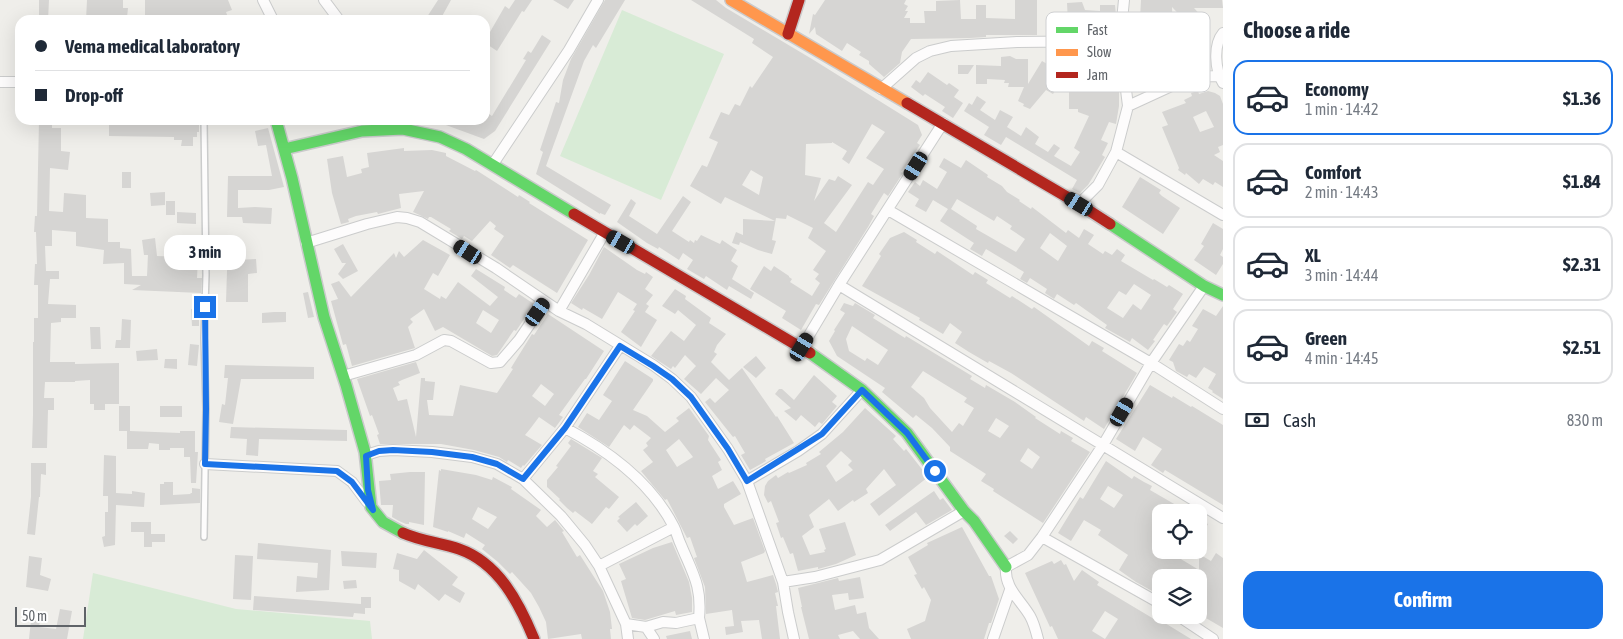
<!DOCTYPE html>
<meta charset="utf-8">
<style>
:root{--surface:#fff;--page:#f2f2f3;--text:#1f2937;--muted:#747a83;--line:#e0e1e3;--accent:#1a73e8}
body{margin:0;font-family:"Asap Condensed",sans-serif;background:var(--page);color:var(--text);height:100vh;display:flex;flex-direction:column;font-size:19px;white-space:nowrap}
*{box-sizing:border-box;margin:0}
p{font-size:16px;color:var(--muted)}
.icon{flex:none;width:28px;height:28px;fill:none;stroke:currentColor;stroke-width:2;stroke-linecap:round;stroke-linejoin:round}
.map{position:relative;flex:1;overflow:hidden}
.side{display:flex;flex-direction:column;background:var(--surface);width:400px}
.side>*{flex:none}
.banner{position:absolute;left:15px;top:15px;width:475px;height:110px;border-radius:15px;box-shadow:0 5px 20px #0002;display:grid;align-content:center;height:110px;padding:0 20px;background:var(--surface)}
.controls{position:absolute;left:1152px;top:504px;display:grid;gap:10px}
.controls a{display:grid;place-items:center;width:55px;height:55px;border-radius:10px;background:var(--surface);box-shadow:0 5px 20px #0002;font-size:25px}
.scale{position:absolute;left:15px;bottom:12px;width:71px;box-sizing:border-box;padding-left:5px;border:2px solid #5f6368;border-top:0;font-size:14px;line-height:18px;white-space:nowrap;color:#5f6368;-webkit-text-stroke:4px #fff;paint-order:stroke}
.end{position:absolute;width:22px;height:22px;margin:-11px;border:6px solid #1a73e8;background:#fff;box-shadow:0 0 0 2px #fff}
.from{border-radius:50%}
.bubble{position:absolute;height:35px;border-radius:15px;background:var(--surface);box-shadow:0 5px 20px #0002;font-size:16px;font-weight:700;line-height:35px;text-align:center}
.car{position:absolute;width:15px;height:30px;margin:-15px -8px;border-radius:6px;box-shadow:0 0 4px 1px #0007;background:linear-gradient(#222 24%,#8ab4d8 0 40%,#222 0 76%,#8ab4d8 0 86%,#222 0)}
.banner b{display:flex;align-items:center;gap:18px;height:48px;font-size:19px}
.banner b+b{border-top:1px solid var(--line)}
.banner i{width:12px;height:12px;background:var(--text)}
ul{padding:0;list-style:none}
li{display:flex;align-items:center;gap:15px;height:75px;margin:0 10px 8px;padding:0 10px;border:2px solid var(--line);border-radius:15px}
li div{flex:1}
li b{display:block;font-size:19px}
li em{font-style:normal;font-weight:700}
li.active{border-color:var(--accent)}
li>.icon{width:45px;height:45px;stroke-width:1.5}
h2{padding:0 20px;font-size:22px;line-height:60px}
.pay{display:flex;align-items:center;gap:12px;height:55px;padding:0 20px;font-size:19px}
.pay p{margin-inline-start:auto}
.action{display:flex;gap:10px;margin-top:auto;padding:10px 20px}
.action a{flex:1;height:58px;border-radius:15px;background:var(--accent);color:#fff;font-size:20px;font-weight:700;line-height:58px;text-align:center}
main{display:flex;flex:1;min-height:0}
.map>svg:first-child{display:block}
.green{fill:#d8ebd6}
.building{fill:#d6d5d3;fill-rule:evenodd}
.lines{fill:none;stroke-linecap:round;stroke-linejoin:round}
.lane-casing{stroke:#cbcccc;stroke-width:8}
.street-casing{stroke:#cbcccc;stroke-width:12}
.fast-casing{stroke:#cacacb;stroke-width:14}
.slow-casing{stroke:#cacacb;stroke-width:14}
.jam-casing{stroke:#cacacb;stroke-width:14}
.lane{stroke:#fdfcfc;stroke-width:5}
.street{stroke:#fdfcfc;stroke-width:10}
.fast{stroke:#63d668;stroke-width:11}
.slow{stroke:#ff974d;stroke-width:11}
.jam{stroke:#b3261e;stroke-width:11}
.route{stroke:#1a73e8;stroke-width:6}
.key{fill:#fff;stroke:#cfd0d2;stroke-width:1}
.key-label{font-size:14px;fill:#5f6368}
</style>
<main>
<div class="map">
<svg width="1223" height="639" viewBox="0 0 1223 639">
<rect width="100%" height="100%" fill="#efeeea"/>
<path class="green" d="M622,10L724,54L661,200L560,156Z
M93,573L236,609L370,621L372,639H83Z"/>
<path class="building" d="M39,0H49L48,20H39Z
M87,0H123V8H128L127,17H97L96,20H86Z
M145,0H228L232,10L226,12L229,20H145Z
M438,0H451L440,20H425Z
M515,0H532L524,12L522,11L497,51L485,43V29L490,32L505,6L509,9Z
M553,0H574L568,9Z
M605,0H625L596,48L593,45L584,61L546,166L611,205L605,215L600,213V214L536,174L543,152L540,150L556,102L559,103L563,80L571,59Z
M691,0H716L726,8L812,59L918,125L922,135L917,143L920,145L901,172L903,173L888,196L884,193L871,214L874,216L868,227L819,305L816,304L801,330L782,318L786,311L750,289L764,266L771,271L774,266L789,276V277L792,279L790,282L812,296L820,283L815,279L819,274L813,270L826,251L808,238L813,228L787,215L786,219L776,218L772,240L776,241L772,254L758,250L740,242L739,245L732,243L736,232L743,235V219L775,221L725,197L721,204L690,186L702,165L707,167L718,142L709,138L721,112L729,115L735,104L740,106L750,86L752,88L773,57L752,43L754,39ZM872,124L885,132L866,158L884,169L873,185L868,182L836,232L824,223L852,185L838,176L835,181L829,179L814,201L821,178L805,175L806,144L832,143V142L847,151L842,159L849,164ZM751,170L763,177L759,195L742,185Z
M825,0H906L904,4L908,6L905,11H908L904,18H910V23H925L924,11H936V1L960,0L961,19H976V5H986V18L1015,19V0H1037V35H986V37L970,38L911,39L902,52L900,63L884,77L869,64V61L859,55L861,52L847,43L842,51L816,34L815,27L809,34L813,14L815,15Z
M1141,0H1222L1223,8H1194L1205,20L1194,30L1172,7L1173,39H1187L1192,38V35H1207L1209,63L1198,64V70L1174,73L1175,75L1172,76V78L1165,81L1160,82L1159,79L1144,82L1139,62H1142L1141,43H1143L1141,19H1140Z
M1082,2L1085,10L1100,11V5H1115L1116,15L1113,34H1092V28H1077L1076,23H1068L1067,3Z
M542,35L551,41L495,131L484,139L435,121L485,120V111L492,116L526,60L523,59L528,51L531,53Z
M1010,56L1016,59H1028V84L1042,61L1054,68L1047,79L1058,86L1053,94L1046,90L1030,109L1023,106L1024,104L1018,101L1024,87H1008L1009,83H1004L1005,80L987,79V84H976V65L1001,66V57Z
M1112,61V74L1094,73L1095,89L1119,90V106L1116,124L1109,122L1101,140L1108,143L1102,155L1105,157L1088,185L1080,193L1072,189L1077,180L1006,137L1001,145L984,135L989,127L964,111L969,103L972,105L977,96L986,102L980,110L995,120L1000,110L1013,117L1007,127L1021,136L1026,127L1039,137L1035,144L1048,152L1054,144L1060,148L1054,156L1071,166L1080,152L1074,148L1089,116L1078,112V109H1069V90H1076V72H1072L1071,62Z
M958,65H974L968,74H958Z
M928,72L947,85L949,83L959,90L954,97L963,103L953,118L942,111L945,107L925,94L923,96L911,87L916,80L920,83Z
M1198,91L1199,94L1208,91L1215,93L1220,96L1223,104V145L1218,147L1220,152L1214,155L1223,161V187L1215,182L1213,185L1203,179L1199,184L1186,173L1185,175L1178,170L1179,168L1162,127L1168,125L1162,112L1186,103L1184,100L1192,96L1191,93ZM1206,111L1214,127L1200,132L1193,117Z
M39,120H52V128H61V151L70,152L68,170L50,168L49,211L63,212L64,193L86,195V218L108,219V242H120V248L131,249L132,276H147L148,255H144L142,240L155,238L157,256L181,257L182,240L194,241L193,257H198L197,278H202L201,293L132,290L141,285L124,284V263L103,264L104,250L76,246V232L52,230V246H45L46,271H59V279H50L48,304L76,305V318H61V322L51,323L50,362H75V364L119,363V404H105V410H94V404H90V380L75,381V382H45L44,398H54V410H48L47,448H32L33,415V342H34V318H38V285H34L35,264H37L36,232H34L35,216H37Z
M109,120H199V132H197V137H193V146H181L182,140H174V137L109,136Z
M268,128L284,187L269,190H238V208L255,207L272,208L271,224L243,223L242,217H227L228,176H272L266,145L258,146L255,131Z
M404,148V151L432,150L446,153V156L475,171L476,170L518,197L519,195L530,202L529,203L588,240L557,293L513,265L510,268L491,255L504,236L494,229L496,226L490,221L472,241L464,236L462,239L449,231L451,229L431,217H429L428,219L413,212L424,191L399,194L401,208L378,214L377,212L356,216L348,219L349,222L341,224L332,193L327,159L343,156L347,177L362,173L361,169L369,167L367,153Z
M944,158L961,168L966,160L988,175L987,177L1002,186L1007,192L1020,200L1019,201L1031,209L1032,207L1066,233L1068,230L1079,238L1084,229L1094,235L1088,244L1103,254L1105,251L1112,255L1117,249L1125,255L1121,261L1153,280L1154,279L1167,287L1169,285L1183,294L1173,309L1177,312L1167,326L1164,324L1153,340L1155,341L1148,350L1132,338L1130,342L1105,328L1107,325L1076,303L1074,305L1057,294L1054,299L1045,293L1047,289L1030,278L1027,283L1020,279L1024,272L986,249L982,256L970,249L974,243L940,221L948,209L933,200L926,212L915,206L919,199L908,192L915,182L920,186L923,180L937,189L947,172L939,167ZM957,199L994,221L997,216L1012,226L1010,229L1025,239L1016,252L976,229L977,226L951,209ZM1050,233L1067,246L1058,261L1040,248ZM1134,284L1151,295L1141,310L1133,304L1123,318L1107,308L1119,291L1126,295Z
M122,172H131V188H122Z
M1140,177L1161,190L1159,193L1162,196L1180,208L1163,234L1122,207Z
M165,192V205L151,206L150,193Z
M683,196L691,202L672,231L689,242L690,240L694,243L695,240L697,241L701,235L720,244L722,240L737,250L731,261L738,266L732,279L754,293L751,299L729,286L727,290L706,276L704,279L687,269L693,260L683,253L679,260L659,247L658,249L647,243L617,222L631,199L636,203L629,216L657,234Z
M166,201H175V215H166Z
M177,212L196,213V224L177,223Z
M1213,223L1223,229V249L1220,255L1223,257V264L1216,275L1194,260L1204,246L1201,244Z
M904,232L917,240L916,242L935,254L937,251L973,275L975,272L988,280L986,283L1010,298L1012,296L1032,309L1034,307L1089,346L1092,341L1104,348L1102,351L1137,373L1104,429L1086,417L1084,421L1011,373L989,361L988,363L969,352L955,343L962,332L950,323L943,334L919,320L920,318L862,286L881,256L879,254L890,238Z
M423,240L450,255L438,276L433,273L424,289L440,299L441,296L446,299L458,282L490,306L498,297L471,276L476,269L505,287L504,290L516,298L519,294L534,304L516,331L514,330L497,355L492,356L443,327L435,331L424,309L410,319L413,322L408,327L415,348L352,366L346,344L343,345L331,301L338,299L331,284L339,281L351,297L394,253L396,258L399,251L404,257ZM483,310L499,320L491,333L476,323Z
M228,241L237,242V260L256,259L257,273L248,274V302H226Z
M343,244L358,271L343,279L338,274L346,263H342L334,249Z
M604,247L637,270L645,274L646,272L653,277L645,289L653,295L646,304L649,306L645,312L657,320L641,347L621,332L635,311L633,310L637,304L618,292L602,319L583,308L582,310L571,303L589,275Z
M675,289L686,296L685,299L711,318L709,323L726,334L717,345L714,352L717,354L711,362L729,380L742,368L776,417L777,416L794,443L765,459L766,461L750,470L741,455L745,453L735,436L733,437L705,402L710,398L715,403L729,390L716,378L701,394L684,379L696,366L685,355L675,368L673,366L671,369L651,356L671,331L684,341L696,325L678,310L675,314L662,306Z
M308,292L314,317L308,318L303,293Z
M844,303L853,306L855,303L875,315L873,318L905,338L906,336L972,376L970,379L985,388L986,385L1015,402L1036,417L1035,418L1060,434L1061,431L1073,438L1071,441L1090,452L1043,523L993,491L994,489L981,481L986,474L950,451V447L932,428L916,415L913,418L882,392L885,388L837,356L829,341L835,331L834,330L845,313L840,310ZM852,326L888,350L878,365L867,358L865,361L849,351L846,339ZM923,371L967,398L964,402L974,408L963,426L959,423L952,432L930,408L924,398L911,387ZM996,418L1009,426L1000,438L988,431ZM1028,448L1040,457L1032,469L1020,461Z
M1223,306V399L1212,392L1213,391L1208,388L1216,374L1204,367L1196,378L1189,374L1187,377L1176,371L1173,362L1169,360L1179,344L1183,346L1187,340L1190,342L1198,329L1192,326L1203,309L1216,316Z
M199,308V326H192L191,309Z
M274,312H286V322L262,323V313Z
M548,314L604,351L586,379H585L559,415L563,417L555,428L539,417L530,429L525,435L542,445L524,466L523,465L521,468L508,460L507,462L499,457L474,450L441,444H380L377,435L379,434L372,415L370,416L357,379L416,362L420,373L402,380L398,382L400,385L393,388L398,401L407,399L416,437L421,378H425V381L435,382L433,400H427L429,415L453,416L460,385L497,393L513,369L511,368L514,363L532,334L534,335ZM541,384L554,394L545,406L532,396Z
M122,319L131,320L130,348H115L116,340H121Z
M90,327H100L101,349H91Z
M190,344L199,345L197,366L188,365Z
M157,349L158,360L137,361L136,351Z
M756,356L766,368L756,378L743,367Z
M165,359H177V369L164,368Z
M625,361L653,379V381L633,410L647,416L665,432L679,421L676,418L689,408L709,436L708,440L721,460L718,462L722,470L712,476L718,489L733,481L741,494L724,504V507L734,525L753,518L765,551L764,553L741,562L747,582L773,575L776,584L778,592L775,593L778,606H776L780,639H762L759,620L741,621L743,632L726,635L725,627L734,626L732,610L706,614L705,587L694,558L697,557L690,537L687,538L667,499L665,500L641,471L653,462L643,450L648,446L646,443L651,438L634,425L630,430L624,425L609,447L578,427L587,413L599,420L612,401L603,395ZM679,439L693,457L677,467L666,450Z
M225,365L314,367V379H241L233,424L219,422L222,404L225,405L228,378H224Z
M814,375L837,396L832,402L837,406L822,424L819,422L815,427L801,415L796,421L784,411L791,408L775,394L779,389H782L794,400Z
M1150,385L1172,398L1173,396L1191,407L1192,406L1223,425V505L1165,470L1163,473L1151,465L1162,449L1143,437L1135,451L1116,439Z
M119,406H130V431L180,433V431H195V452H198L196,483H191L190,457H184V448H170V450H159V444L149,443L148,449H127V431H119Z
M160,406H182V417H160Z
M865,408L896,436L893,439L904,451L906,449L910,454L928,477L879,516L870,504L896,485L884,469L866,489L868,493L854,502L853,500L838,511L829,499L809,515L814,527L802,536L810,555L825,552L824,550L826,549L819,529L845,522L856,555L836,564L818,569V567L798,571L793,553L790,554L783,537L781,538L776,523L779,522L771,501L768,503L764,495L765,486L768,481L776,475L778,478L788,472L789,473L807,465L806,463L821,454L819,452L843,432ZM841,451L852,461L848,465L853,470L836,482L826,466Z
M231,427L347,430V441L259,439L258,456L246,455L247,439L230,438Z
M571,439L602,458L593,471L598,474L595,477L619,497L609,509L606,507L592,524L575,511L573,513L567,508L559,500L560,499L547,487V480L558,467L556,466L571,446L568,443Z
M104,455L116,456V493L132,494V491L145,493L144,507L116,505L115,545L104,547L102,537L105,536V512H108V496H103Z
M1106,461L1132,479L1134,476L1144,482L1152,486L1150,490L1188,512H1161V550H1166L1199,570V554L1211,561L1216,553L1223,558V628L1199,614V578H1161V596L1136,582L1119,570L1128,555L1098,535L1101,530L1084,520L1071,541L1058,533L1080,497L1083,499ZM1108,486L1123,495L1114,508L1100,499Z
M31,463H46V475L41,474L40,497H39L35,535L27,534L31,497Z
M441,469L476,475L492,480L493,477L512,487L511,489L541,510L536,516L547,527L555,520L564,531L562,532L577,557L580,555L603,591L610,612L612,629H610L611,639H582L581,634L548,639L546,622L539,607L531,593L512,572L510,574L498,562L482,549L485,545L466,533L464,538L448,531V532L433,527L439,470L441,471ZM478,507L497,517L488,529L472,519Z
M410,472H425L424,525L409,522V524H406L399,521L392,517L393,505H381L379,481L391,480L390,474Z
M164,482H173V495L190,494L191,493H192V488L200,489V503L160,505V484H164Z
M934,491L940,500L943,498L952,510L926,525L916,512L890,531L885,525Z
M636,502L648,516L637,526L635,524L627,532L617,521L620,518L618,517Z
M1199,519L1208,524L1199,540Z
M131,522H151V534H165V542H152V547H144V532H131Z
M962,527L989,576H991L999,599L991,623H989L984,639H911L907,629L925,621L931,600L924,587L922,589L914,575L917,574L908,557L928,545L927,543Z
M1010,531L1018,539L1013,544L1004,536Z
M672,542L689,582L692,598V612L676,615L675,611L645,620L632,618L621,581L626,579L619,564L653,548Z
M258,543L331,550L329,590L296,592L297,576L317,578L318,563L257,559Z
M424,550L458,577L452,585L465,593L460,603L445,594L439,601L418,584L415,590L399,581V570L393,569L397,553L417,559Z
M341,551L377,553L376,568L342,566Z
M235,555L253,556L251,600L233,599Z
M29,556L42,558L40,575L51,579L48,591L26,587Z
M1061,560L1064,565L1066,564L1074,581L1082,570L1099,582L1097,585L1154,619L1155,617L1191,639H1105L1118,619L1105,611L1092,631L1105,639H1058L1052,626L1050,627L1025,573L1052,561L1054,564Z
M860,577L864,598L849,600L848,593L832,595L835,610L855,605L857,614L866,612L869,628L879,639H860L853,631L838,635L840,639H809L801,607H802L798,588L838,578L839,581Z
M356,580L357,588L344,589L343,581Z
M254,596L361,604V597H371V608H365V614L354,613L353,617L253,610Z
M60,609L72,611L67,639H29L31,620L40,621L39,627L56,629Z
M690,631L692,639H667L666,636Z"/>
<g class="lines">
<defs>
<path id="lane" d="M204,120L206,275L204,338L206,409L204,537"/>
<path id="street" d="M263,0L273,20
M324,0L339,20
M1223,33C1213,45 1215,70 1223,83
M0,82H20
M881,89L916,58L930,51L951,46L1017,42L1120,41
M1128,106L1191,77L1219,76
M1116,152L1223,215
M493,164L569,50L598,0
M1079,204L1098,185L1116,152L1128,106L1120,41L1124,0
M888,210L1151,363L1223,409
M306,243L367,224L397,217L407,218L420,222L496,268L559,311L586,324L653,365L672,379L691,397L728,449L747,481L783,582L788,612L794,639
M839,285L1223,518
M559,311L605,232
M802,347L839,285L943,123
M343,376L416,355L444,340L451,341L491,363L500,362L519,340L545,302
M565,428C609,451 651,482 674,527C677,533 678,539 681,545C693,574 702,586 699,618L676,623L663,622L646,627L626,624
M366,455L379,451L393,450L432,452L472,457L497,464L523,479L561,516L585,545L599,566L626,624L628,639
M205,464L337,471L352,482L367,502
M523,479L565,428L620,346
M747,481L798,451L822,434L862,390
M1042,537L1161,604
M599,566L674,527
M783,582L815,577L880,560L964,511
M1177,615L1213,639
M699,618L704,639
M646,627L654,639
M993,639L1010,590
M1038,639C1036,631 1034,623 1030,616C1020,599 1004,588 1006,567L1028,555L1042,537L1103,445L1151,363L1204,286"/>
<path id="fast" d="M276,120L292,178L324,317L346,385L365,452L371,507L383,522L403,533
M284,149L362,131L403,129L440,137L466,149L574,214
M1110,224L1204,286L1223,295
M810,353L862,390L907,433L964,511L974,521L1006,567"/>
<path id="slow" d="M731,0L907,103"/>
<path id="jam" d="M788,34L799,0
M907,103L1079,204L1110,224
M574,214L810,353
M403,533C421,541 441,543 459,549C499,563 519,603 534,639"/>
</defs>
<use href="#lane" class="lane-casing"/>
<use href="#street" class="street-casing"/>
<use href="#fast" class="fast-casing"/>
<use href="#slow" class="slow-casing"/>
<use href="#jam" class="jam-casing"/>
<use href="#lane" class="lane"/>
<use href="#street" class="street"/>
<use href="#fast" class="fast"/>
<use href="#slow" class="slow"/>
<use href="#jam" class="jam"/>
</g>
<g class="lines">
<path class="route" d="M205,307L206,409L205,464L337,471L352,482L373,510L368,490L366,456L379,451L393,450L432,452L472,457L497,464L523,479L565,428L620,346L653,366L672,379L691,397L728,449L747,481L822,434L862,390L907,433L935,471"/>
</g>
<rect x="1046" y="12" width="164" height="80" rx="8" class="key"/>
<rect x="1056" y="27" width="22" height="6" fill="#63d668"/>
<rect x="1056" y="49" width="22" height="7" fill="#ff974d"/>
<rect x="1056" y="72" width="22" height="6" fill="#b3261e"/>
<g class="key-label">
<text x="1087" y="35">Fast</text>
<text x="1087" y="57">Slow</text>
<text x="1087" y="80">Jam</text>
</g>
</svg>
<div class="controls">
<a><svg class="icon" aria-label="locate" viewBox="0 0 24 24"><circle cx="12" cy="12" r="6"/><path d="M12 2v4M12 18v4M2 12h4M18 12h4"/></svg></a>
<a><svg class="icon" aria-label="layers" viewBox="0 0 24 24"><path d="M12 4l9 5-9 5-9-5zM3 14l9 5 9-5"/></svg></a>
</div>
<div class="scale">50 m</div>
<i class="end from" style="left:935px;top:471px"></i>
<i class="end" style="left:205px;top:307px"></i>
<div class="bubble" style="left:164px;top:235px;width:82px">3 min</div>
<i class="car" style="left:916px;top:166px;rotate:212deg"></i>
<i class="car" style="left:1079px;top:204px;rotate:301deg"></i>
<i class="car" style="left:621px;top:242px;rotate:300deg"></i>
<i class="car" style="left:468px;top:252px;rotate:303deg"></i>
<i class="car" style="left:538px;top:312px;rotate:35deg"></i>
<i class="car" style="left:802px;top:347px;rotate:31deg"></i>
<i class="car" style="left:1122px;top:412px;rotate:30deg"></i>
<div class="banner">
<b><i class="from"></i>Vema medical laboratory</b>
<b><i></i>Drop-off</b>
</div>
</div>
<section class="side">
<h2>Choose a ride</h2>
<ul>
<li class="active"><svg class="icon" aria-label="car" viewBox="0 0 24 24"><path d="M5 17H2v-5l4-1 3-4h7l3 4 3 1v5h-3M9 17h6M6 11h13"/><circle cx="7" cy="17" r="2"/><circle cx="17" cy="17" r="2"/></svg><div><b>Economy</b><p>1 min · 14:42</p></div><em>$1.36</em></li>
<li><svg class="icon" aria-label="car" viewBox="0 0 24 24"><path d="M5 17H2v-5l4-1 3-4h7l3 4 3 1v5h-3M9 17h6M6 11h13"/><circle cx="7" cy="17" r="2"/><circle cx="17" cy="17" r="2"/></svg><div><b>Comfort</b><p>2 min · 14:43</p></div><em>$1.84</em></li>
<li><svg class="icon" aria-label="car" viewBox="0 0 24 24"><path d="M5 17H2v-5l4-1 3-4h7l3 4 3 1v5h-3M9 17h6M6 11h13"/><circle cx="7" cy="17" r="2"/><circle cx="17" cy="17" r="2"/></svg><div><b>XL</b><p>3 min · 14:44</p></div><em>$2.31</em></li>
<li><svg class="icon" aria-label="car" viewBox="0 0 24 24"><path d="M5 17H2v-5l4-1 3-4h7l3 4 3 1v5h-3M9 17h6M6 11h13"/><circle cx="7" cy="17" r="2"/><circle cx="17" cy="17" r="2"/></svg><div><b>Green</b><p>4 min · 14:45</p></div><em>$2.51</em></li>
</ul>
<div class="pay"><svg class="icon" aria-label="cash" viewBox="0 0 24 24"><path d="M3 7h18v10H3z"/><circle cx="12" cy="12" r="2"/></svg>Cash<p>830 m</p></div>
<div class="action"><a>Confirm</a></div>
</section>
</main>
